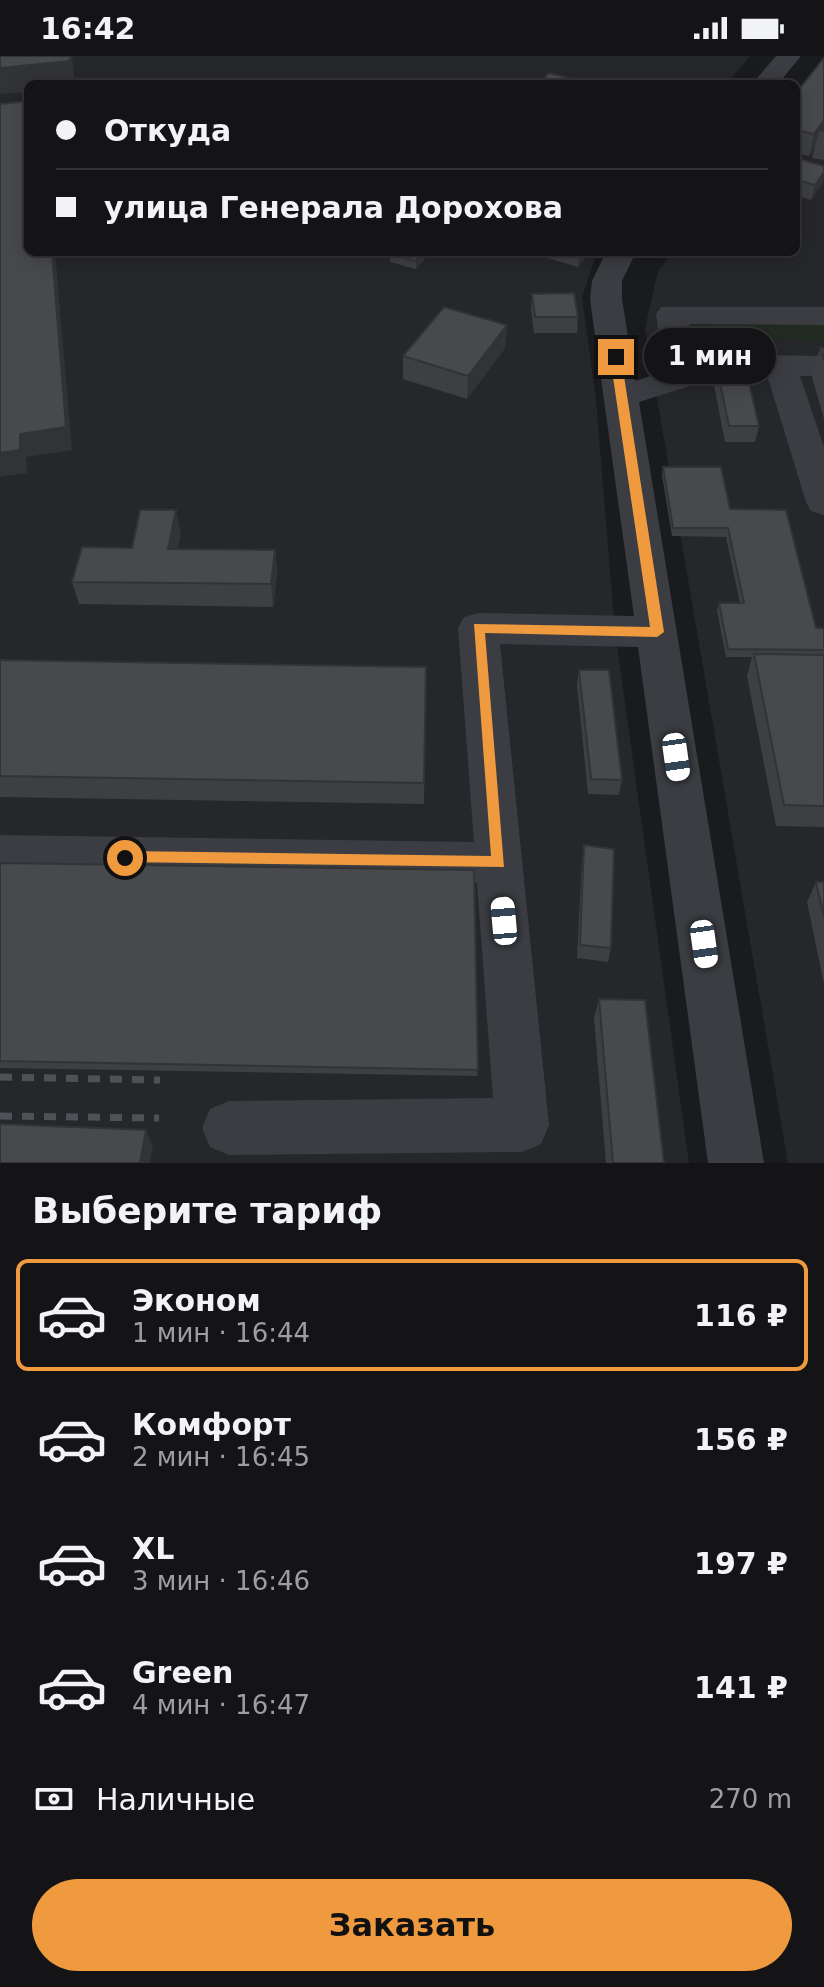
<!DOCTYPE html>
<html lang="ru">
<meta charset="utf-8">
<style>
:root{--surface:#141416;--page:#1d1d1f;--text:#f1f3f6;--muted:#9d9ea1;--line:#333335;--accent:#f09a3f}
body{margin:0;font-family:"DejaVu Sans",sans-serif;background:var(--page);color:var(--text);height:100vh;display:flex;flex-direction:column;font-size:30px;white-space:nowrap}
*{box-sizing:border-box;margin:0}
p{font-size:26px;color:var(--muted)}
.icon{flex:none;width:44px;height:44px;fill:none;stroke:currentColor;stroke-width:2;stroke-linecap:round;stroke-linejoin:round}
.map{position:relative;height:1107px;overflow:hidden}
.drawer{display:flex;flex-direction:column;background:var(--surface);flex:1}
.drawer>*{flex:none}
.guide{position:absolute;left:24px;top:24px;width:776px;height:176px;border-radius:12px;box-shadow:0 4px 20px #0003,0 0 0 2px var(--line);display:grid;align-content:center;height:176px;padding:0 32px;background:var(--surface)}
.end{position:absolute;width:36px;height:36px;margin:-18px;border:10px solid #f09a3f;background:#111;box-shadow:0 0 0 4px #111}
.from{border-radius:50%}
.bubble{position:absolute;height:56px;border-radius:28px;background:var(--surface);box-shadow:0 4px 20px #0003,0 0 0 2px var(--line);font-size:26px;font-weight:700;line-height:56px;text-align:center}
.car{position:absolute;width:24px;height:48px;margin:-24px -12px;border-radius:10px;box-shadow:0 0 6px 2px #0007;background:linear-gradient(#fff 24%,#345 0 40%,#fff 0 76%,#345 0 86%,#fff 0)}
.guide b{display:flex;align-items:center;gap:28px;height:76px;font-size:30px}
.guide b+b{border-top:2px solid var(--line)}
.guide i{width:20px;height:20px;background:var(--text)}
ul{padding:0;list-style:none}
li{display:flex;align-items:center;gap:24px;height:112px;margin:0 16px 12px;padding:0 16px;border:4px solid transparent;border-radius:12px}
li div{flex:1}
li b{display:block;font-size:30px}
li em{font-style:normal;font-weight:700}
li.current{border-color:var(--accent)}
li>.icon{width:72px;height:72px;stroke-width:1.5}
h2{padding:0 32px;font-size:36px;line-height:96px}
.pay{display:flex;align-items:center;gap:20px;height:88px;padding:0 32px;font-size:30px}
.pay p{margin-inline-start:auto}
.cta{display:flex;gap:16px;margin-top:auto;padding:16px 32px}
.cta a{flex:1;height:92px;border-radius:48px;background:var(--accent);color:#111;font-size:32px;font-weight:700;line-height:92px;text-align:center}
.status{display:flex;justify-content:space-between;align-items:center;height:56px;padding:0 40px;background:var(--surface);direction:ltr}
.status svg{height:22px;fill:currentColor}
.map>svg:first-child{display:block}
.built{fill:#26272a}
.green{fill:#222b22}
.lines{fill:none;stroke-linecap:round;stroke-linejoin:round}
.minor{fill:#3b3d42;fill-rule:evenodd}
.rail{stroke:#4e5257;stroke-width:7;stroke-dasharray:12 10;stroke-linecap:butt}
.wall{fill:#3d3f42}
.shaded-wall{fill:#323336}
.building{fill:#47494d;stroke:#323336;stroke-width:2}
.route{fill:#f09a3f}
</style>
<div class="status"><b>16:42</b><svg viewBox="0 0 49 12"><path d="M0 12V9h3v3zM5 12V6h3v6zM10 12V3h3v9zM15 12V0h3v12zM26 1h20v11H26zM47 4h2v5h-2z"/></svg></div>
<div class="map">
<svg width="824" height="1107" viewBox="0 0 824 1107">
<rect width="100%" height="100%" fill="#1a1b1d"/>
<path class="built" d="M0,0H750L726,28H28V196H597L582,241L596,344L615,575L689,1107H0Z
M824,4V1107H788L645,272L658,215L673,196H796V40Z"/>
<path class="green" d="M695,258L824,260V285L753,283L738,298H700Z"/>
<g class="lines">
<path class="minor" d="M776,0H801L778,28H752Z
M606,196H636L622,225V243L635,325L664,316L656,258L661,251H824V269L689,268L694,298L824,300V320H800L824,391V459L811,455L806,446L767,319L697,318L693,329L639,346L764,1107H708L638,591L500,588L549,1069L541,1088L522,1096L229,1099L210,1091L202,1072L210,1053L229,1045L493,1042L477,827L0,821V779L474,786L458,572L464,561L478,557L634,560L590,243L592,225Z"/>
<path class="rail" d="M0,1021L160,1024
M0,1060L159,1062"/>
</g>
<path class="wall" d="M824,2V104L812,102L815,90L809,100L796,97V37Z
M796,102L824,110L823,126L811,144L796,140Z
M425,196V203L416,213L390,206V198Z
M527,196H586L585,202L578,211Z
M532,238L578,261L577,277H534L531,253Z
M507,269L505,292L467,343L403,323V300Z
M820,292H824V363L812,321Z
M716,308L759,370L755,386H725L713,324Z
M663,411L730,453L816,572H824V771L776,770L747,620L752,601H726L717,555L719,547H740L726,481L672,480L662,419Z
M181,477L177,493L275,494L277,517L273,551L79,548L72,526L132,492Z
M0,604L426,611L424,748L0,741Z
M579,614L622,724L619,739L588,738L577,629Z
M584,789L611,892L608,906L577,902L582,804Z
M0,807L478,1014L477,1020L0,1012Z
M816,826H824V928L807,846Z
M599,943L664,1107H606L594,962Z"/>
<path class="shaded-wall" d="M72,0L75,28H28V36L0,38V12Z
M824,64V76L819,75L815,90L809,100L814,78Z
M824,116L823,126L811,144L815,129Z
M52,196H55L72,394L26,401L27,417L0,421V397L20,378Z
M425,196V203L416,213V205Z
M580,196H586L585,202L578,211Z
M507,269L505,292L467,343L468,320Z
M176,454L181,477L173,516L168,493Z
M275,494L277,517L273,551L271,528Z
M146,1074L153,1090L150,1107H140Z"/>
<path class="building" d="M0,0H70V5L0,12Z
M824,2V64L814,78L796,74V37Z
M549,17L581,25L578,28H538Z
M28,45V196H52L66,371L20,378V394L0,397V48Z
M796,102L824,110V116L815,129L796,124Z
M391,196H424L416,205L390,198Z
M574,237L578,261H535L532,238Z
M444,251L507,269L468,320L403,300Z
M820,292H824V304Z
M716,308L745,309L759,370H729Z
M663,411H721L730,453L786,454L816,572H824V594L728,593L719,547H744L728,472H673Z
M140,454H176L168,493L275,494L271,528L72,526L82,491L132,492Z
M754,598L824,599V750L784,749Z
M0,604L426,611L424,727L0,720Z
M579,614H609L622,724L591,723Z
M584,789L614,793L611,892L580,889Z
M0,807L474,814L478,1014L0,1005Z
M816,826H824V861Z
M599,943L645,944L664,1107H613Z
M0,1068L146,1074L140,1107H0Z"/>
<path class="route" d="M616,298L621,301L664,576L657,581L485,577L504,811L119,806V797L125,795L491,800L474,568L650,571L610,301Z"/>
</svg>
<i class="end from" style="left:125px;top:802px"></i>
<i class="end" style="left:616px;top:301px"></i>
<div class="bubble" style="left:644px;top:272px;width:132px">1 мин</div>
<i class="car" style="left:676px;top:701px;rotate:172deg"></i>
<i class="car" style="left:504px;top:865px;rotate:355deg"></i>
<i class="car" style="left:704px;top:888px;rotate:172deg"></i>
<div class="guide">
<b><i class="from"></i>Откуда</b>
<b><i></i>улица Генерала Дорохова</b>
</div>
</div>
<section class="drawer">
<h2>Выберите тариф</h2>
<ul>
<li class="current"><svg class="icon" aria-label="car" viewBox="0 0 24 24"><path d="M5 17H2v-5l4-1 3-4h7l3 4 3 1v5h-3M9 17h6M6 11h13"/><circle cx="7" cy="17" r="2"/><circle cx="17" cy="17" r="2"/></svg><div><b>Эконом</b><p>1 мин · 16:44</p></div><em>116 ₽</em></li>
<li><svg class="icon" aria-label="car" viewBox="0 0 24 24"><path d="M5 17H2v-5l4-1 3-4h7l3 4 3 1v5h-3M9 17h6M6 11h13"/><circle cx="7" cy="17" r="2"/><circle cx="17" cy="17" r="2"/></svg><div><b>Комфорт</b><p>2 мин · 16:45</p></div><em>156 ₽</em></li>
<li><svg class="icon" aria-label="car" viewBox="0 0 24 24"><path d="M5 17H2v-5l4-1 3-4h7l3 4 3 1v5h-3M9 17h6M6 11h13"/><circle cx="7" cy="17" r="2"/><circle cx="17" cy="17" r="2"/></svg><div><b>XL</b><p>3 мин · 16:46</p></div><em>197 ₽</em></li>
<li><svg class="icon" aria-label="car" viewBox="0 0 24 24"><path d="M5 17H2v-5l4-1 3-4h7l3 4 3 1v5h-3M9 17h6M6 11h13"/><circle cx="7" cy="17" r="2"/><circle cx="17" cy="17" r="2"/></svg><div><b>Green</b><p>4 мин · 16:47</p></div><em>141 ₽</em></li>
</ul>
<div class="pay"><svg class="icon" aria-label="cash" viewBox="0 0 24 24"><path d="M3 7h18v10H3z"/><circle cx="12" cy="12" r="2"/></svg>Наличные<p>270 m</p></div>
<div class="cta"><a>Заказать</a></div>
</section>
